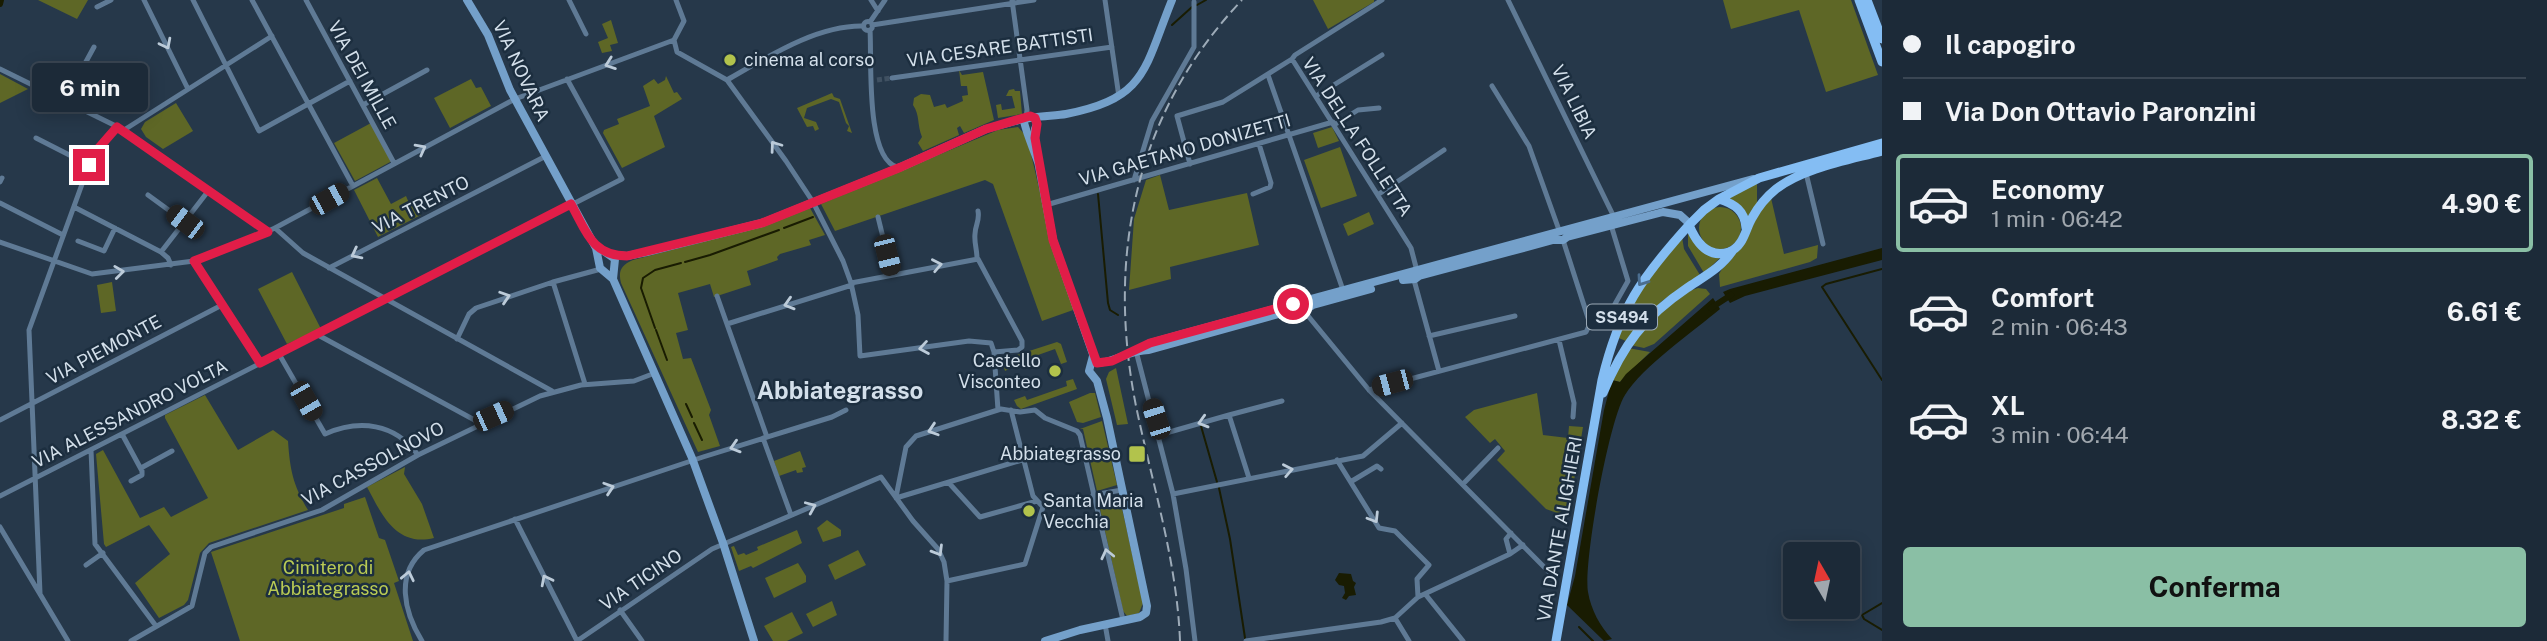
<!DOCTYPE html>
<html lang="it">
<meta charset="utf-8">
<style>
:root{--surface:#1c2a38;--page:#293643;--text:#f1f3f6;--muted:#a0a7ae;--line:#3a4653;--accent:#8abfa5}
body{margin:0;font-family:"Public Sans",sans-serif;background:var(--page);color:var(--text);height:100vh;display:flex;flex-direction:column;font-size:26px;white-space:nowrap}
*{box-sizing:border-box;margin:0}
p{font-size:23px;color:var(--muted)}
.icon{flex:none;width:38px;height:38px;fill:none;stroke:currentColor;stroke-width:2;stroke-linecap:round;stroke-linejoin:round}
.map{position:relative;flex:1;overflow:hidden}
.drawer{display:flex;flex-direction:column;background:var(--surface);width:665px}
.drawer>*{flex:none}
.banner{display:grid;align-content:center;height:154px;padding:0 21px;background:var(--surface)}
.needle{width:46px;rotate:351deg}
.controls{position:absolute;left:1783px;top:542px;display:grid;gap:14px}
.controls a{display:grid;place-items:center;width:77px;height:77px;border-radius:7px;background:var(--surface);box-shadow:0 4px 18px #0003,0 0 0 2px var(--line);font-size:35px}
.end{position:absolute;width:32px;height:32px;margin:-16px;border:9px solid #e11d48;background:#fff;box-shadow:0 0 0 4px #fff}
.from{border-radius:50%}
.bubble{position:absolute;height:49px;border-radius:7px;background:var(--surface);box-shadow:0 4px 18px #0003,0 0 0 2px var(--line);font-size:23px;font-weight:700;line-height:49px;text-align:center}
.car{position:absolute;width:21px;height:42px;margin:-21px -10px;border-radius:9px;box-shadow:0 0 5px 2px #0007;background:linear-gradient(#222 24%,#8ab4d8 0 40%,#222 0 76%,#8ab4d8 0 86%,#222 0)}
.banner b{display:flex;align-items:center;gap:24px;height:66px;font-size:26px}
.banner b+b{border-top:2px solid var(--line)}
.banner i{width:18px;height:18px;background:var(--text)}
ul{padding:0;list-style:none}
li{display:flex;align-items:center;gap:21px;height:98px;margin:0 14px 10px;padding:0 7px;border:4px solid transparent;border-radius:7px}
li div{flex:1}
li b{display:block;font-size:26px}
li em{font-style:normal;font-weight:700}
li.on{border-color:var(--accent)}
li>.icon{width:63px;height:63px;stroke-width:1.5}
.primary-button{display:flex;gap:14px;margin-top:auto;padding:14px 21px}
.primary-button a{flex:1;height:80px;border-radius:7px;background:var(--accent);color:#111;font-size:28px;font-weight:700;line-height:80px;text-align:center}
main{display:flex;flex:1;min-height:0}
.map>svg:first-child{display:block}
.green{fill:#5e6726}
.water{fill:#191c02}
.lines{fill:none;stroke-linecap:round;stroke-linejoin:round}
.stream{stroke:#191c02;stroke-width:2}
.canal{stroke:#191c02;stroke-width:6}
.street-tunnel{stroke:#405162;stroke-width:5;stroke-dasharray:5 2.5;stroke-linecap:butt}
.street{stroke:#5f7a95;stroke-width:5}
.secondary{stroke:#74a0ca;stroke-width:8}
.primary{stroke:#84bdf3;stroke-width:9}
.rail{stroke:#9dabb8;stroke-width:2;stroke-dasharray:10 5;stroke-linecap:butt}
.oneway{stroke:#bccbd9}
.oneway2{stroke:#4b6e90}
.route{stroke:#e11d48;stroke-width:9}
.poi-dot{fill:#b2c34c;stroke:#1c2e3f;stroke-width:2.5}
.labels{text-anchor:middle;stroke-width:5;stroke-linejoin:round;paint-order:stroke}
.shield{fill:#1c2e3f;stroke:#9caab7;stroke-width:2}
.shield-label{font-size:16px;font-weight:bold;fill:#d3dfea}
.street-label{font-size:18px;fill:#d3dfea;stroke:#1c2e3f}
.poi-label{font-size:18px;fill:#d3dfea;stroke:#1c2e3f;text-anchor:start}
.park-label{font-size:18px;fill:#bacb54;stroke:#1c2e3f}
.district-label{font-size:24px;font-weight:bold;fill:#d3dfea;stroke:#1c2e3f}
</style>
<main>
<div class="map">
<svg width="1882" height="641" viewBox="0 0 1882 641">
<rect width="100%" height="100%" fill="#26384a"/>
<path class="green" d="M38,0H88L77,19Z
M1313,0H1374V2L1328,29Z
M1723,0H1851L1878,75L1826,92L1799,10L1731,29Z
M611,20L618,43L610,45L612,51L602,53L598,42L608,38L602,24Z
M959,70L962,75L983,72L994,120L964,133L960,126L957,128L959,135L923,151L918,143L922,137C917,125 920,115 913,105L914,98L921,94L930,95L934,107L945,104L947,108L963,101L962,96L968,95L967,86H961Z
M0,74L28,89L0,103Z
M666,76L674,93L677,92L682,99L654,116L665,147L622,168L603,133L604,130L619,124L617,119L650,106L643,86L654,79L658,84L665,80Z
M471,79L476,88L481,87L491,106L450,128L434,98Z
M1014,89L1015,91H1020L1022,114L998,118L996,105L1001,104L1002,110L1015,108L1012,96H1006L1009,90Z
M832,93L834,97L840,99L852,133L847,131L849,126L846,123L839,102L831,99L807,108L804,118L816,122L819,129L815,131L813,126L807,127L797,108Z
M176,103L193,131L163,149L146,137L141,129L145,122Z
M371,123L392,161L355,181L334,143Z
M1018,127L1027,137L1049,231L1076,309L1042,321L993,184L985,180L835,231L821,204L998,130Z
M1332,127L1339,141L1318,148L1313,133Z
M1340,147L1357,196L1321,208L1304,160Z
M1160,175L1169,210L1247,193L1259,245L1170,267L1171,279L1129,290L1134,219L1146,180Z
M377,178L391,204L406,196L409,203L414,201L421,215L378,237L354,190Z
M1757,183V203L1747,218L1727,198Z
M1771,198L1784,254L1818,245L1817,258L1810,262L1720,287L1719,274L1722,269L1731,260L1752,221Z
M1699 228a21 21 0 1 1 42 0a21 21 0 1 1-42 0Z
M810,208L825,235L809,240L811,245L780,254L777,257L778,260L747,271L751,285L714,297L710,284L678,293L688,330L676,333L683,359L691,358L711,410L709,415L720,446L698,452L621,283C618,271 621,265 633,260L761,227Z
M1369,212L1374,224L1348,236L1343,224Z
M1690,232L1723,255L1704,273L1688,246V234Z
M1682,237L1684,249L1700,275L1662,301L1626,341L1616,337L1633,299Z
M292,272L321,329L287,344L258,289Z
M112,282L116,311L101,313L97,285Z
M1698,288L1706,289L1710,294L1654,344L1644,348L1630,345C1647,323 1671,296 1698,288Z
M1057,342L1061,344L1067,362L1061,364L1055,349L1015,363V366L1005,371L1003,363L1004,359Z
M1628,348L1650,352L1620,382L1612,380Z
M1116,368L1128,424L1117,425L1106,379L1109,372Z
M1073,379L1077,389L1021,409L1017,406L1014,400L1025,396L1027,400L1067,386L1066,381Z
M1090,393H1095L1101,417L1083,423L1077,422L1069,402Z
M1537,393L1543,435L1568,438L1569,426L1583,427L1568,517L1546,509L1497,460L1505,451L1495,439L1490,443L1465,417L1474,410Z
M205,395L238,450L273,430L288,441C290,470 293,485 308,510L209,543L200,553L188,600L184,605L159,618L135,583L170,554L149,525L106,547L104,544L96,454L103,450L140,518L164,507L171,517L208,498L165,418V415Z
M1102,421L1117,485L1097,491L1083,429H1080Z
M800,451L806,467L802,468L803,472L797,473L796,470L779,476L774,461Z
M405,467L404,474L422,504L434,538C396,547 382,515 367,487Z
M1119,495L1143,603L1139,613L1127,616L1123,611L1098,500Z
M365,497L379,538L385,540L399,581L394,583L413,641H240L211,552L344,508V504Z
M827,520L841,530V536L823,542L817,528Z
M797,530L802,543L753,568L751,566L739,571L731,547L734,546L738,555L744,553L746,555L758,550L757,547Z
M858,550L866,565L835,580L828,565Z
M798,563L806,576V582L774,598L765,578Z
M832,601L837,615L813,627L806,614Z
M792,612L803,633L787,641H773L764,626Z"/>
<path class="water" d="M1882,248V260L1745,296L1730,303L1723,292L1730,289Z
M1713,298L1720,309C1694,331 1642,367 1625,395C1609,420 1583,563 1588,592C1591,610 1600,626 1612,639L1604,641L1567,605L1575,576L1604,410L1612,380L1620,382L1626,374Z
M1339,573L1351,574L1353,581L1356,583L1354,587L1356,595L1349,596L1346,600L1342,598L1345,593L1344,586L1339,585L1335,580Z"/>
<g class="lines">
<path class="stream" d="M1197,5L1206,0
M1172,25L1192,7
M1098,194L1108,303L1110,310L1118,315
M784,228L813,217
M685,262L710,255L779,230
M1882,269L1826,284L1822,287L1882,380
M655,328L641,288L643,278L655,270L681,263
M656,330L667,360
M686,404L692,417
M694,423L702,440
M1201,426L1217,482
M1219,488L1230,539L1245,638
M1882,603L1862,615L1864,619L1882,630
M1579,627L1593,641"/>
<path class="canal" d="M0,4L1,0
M1711,308L1731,295"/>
<path class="street-tunnel" d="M877,80L892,78"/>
<path class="street" d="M144,0L188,89
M193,0L259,131L350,81
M252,0L353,186
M306,0L394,163
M569,0L586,34
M676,0L684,21L674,40L677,52L727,80L786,161L813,202L843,261L851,283L858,315L860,356L969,341L991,343L994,352L998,410
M871,0L878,11
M1012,0L1027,110L1026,118
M1105,0L1119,97
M1508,0L1614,217L1611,225L1628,281L1615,304
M97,7L111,0
M863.5 26a4.5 4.5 0 1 1 9 0a4.5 4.5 0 1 1-9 0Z
M870,22L885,0
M872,25L1034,0
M870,30C872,59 865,158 897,167
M1292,59L1295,55L1382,0
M0,69L124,130L268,232
M1268,75L1343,290
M892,78L1112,47
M727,80C766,58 816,25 863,26
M1492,86L1529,146L1559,230
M1316,96L1382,55
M64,102L94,47
M363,105L427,70
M1334,125L1358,110L1379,108
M124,130L272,36
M36,138L89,165
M1190,164L1177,116L1223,102L1292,59L1411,248L1417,271
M1806,173L1823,244
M1134,180L1152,121L1194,47V2
M0,182L2,178
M1253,194L1270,187L1271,183L1259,144
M1379,194L1444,150
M148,195L185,222
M0,203L63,235
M1046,205L1333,122
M74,207L161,252L168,258L171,265
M878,217L892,274
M275,228L303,253L552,391
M78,241L104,251L115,228
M0,242L92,274L194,261L221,252L275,228L515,99L674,40
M161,252L209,190
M977,258C977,250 974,242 975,234C975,225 980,221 978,211
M194,261L260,363
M329,268L546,156
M1414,280L1439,371
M553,282L585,384
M851,283L978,259L1022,341V347L1018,350L994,352
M717,296L767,437
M1304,311L1369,390L1550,573
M727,324L852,285
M318,335L480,423
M1429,336L1515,316
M457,339L469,314L476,308L553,282L601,269
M1559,340L1574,403L1573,417
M1136,351L1173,494L1186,569L1195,641
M279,354L325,434C359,419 395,423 418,455
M1369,390L1586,332L1590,324L1563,240
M1229,415L1282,401
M0,420L222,305
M122,434L142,471V475L131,481
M1159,435L1229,415L1249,478
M763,438L791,515
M91,450L95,544L156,626
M1337,460L1379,528L1395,531L1429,565L1417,579L1418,597
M141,468L172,451
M1352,481L1377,466L1381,469
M949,483L980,517L1037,501
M1463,484L1498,448
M1173,494L1363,456L1402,423
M1093,495L1122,490
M0,496L622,179L567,79
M896,497L906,447L916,436L1001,409L1020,412L1035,410L1045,418L1077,431L1080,435L1123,620
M896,498L1022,460
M515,519L577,641
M0,527L68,641
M1510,554L1506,539L1511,533
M86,565L103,553
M947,581L1025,564L1043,507L1033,496L1011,410
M40,593L29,330L89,165L97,150L117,127
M1426,595L1463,641
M620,610L642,641
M1395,618L1409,641
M1105,624L1108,641
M131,641L192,606L205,553L211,547L322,510L418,455L540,396L581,385L634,381L655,373
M422,641C404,612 395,574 424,550L703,457L832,417L846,410
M577,641L712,549L881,477L913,521L938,549L944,562L947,581L946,641
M1246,641L1381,622L1395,618L1418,597L1510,554L1523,545"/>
<path class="secondary" d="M467,0L488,35L510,90L596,248L600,268L613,279L692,458L723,543L754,641
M1035,141V129L1037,124
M1038,161L1053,240L1095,360
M1039,165C1036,155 1023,125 1024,120C1029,116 1056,116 1066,114C1147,98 1144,69 1172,0
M595,245L615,259L613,279
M613,255L627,256L647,252L762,223L901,167L986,129L1026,118
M1403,280L1415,279L1419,276L1553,240H1563L1567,237L1663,212L1680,215L1690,224
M1138,350L1150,343L1182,334L1753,179
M1099,363C1117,361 1130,350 1149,350L1293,310L1304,311L1313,305L1371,289
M1045,641L1080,630L1140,617L1146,613L1147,606L1107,418L1097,381L1089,371L1093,356"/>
<path class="primary" d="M1859,0L1882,62
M1867,0L1882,39
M1719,199L1759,178L1882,143
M1746,228C1745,211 1735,204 1719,199L1704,210L1689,225C1696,242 1708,259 1729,252C1744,246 1745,230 1752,218C1758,207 1766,197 1776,189C1803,168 1849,160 1882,151
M1603,393C1623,345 1644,317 1687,288C1705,276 1721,268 1733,250
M1556,641L1602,380C1619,309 1641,278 1689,225"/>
<path class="rail" d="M1180,641C1177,561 1152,483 1136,406C1106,256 1135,113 1242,0"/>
</g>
<defs><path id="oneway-chevron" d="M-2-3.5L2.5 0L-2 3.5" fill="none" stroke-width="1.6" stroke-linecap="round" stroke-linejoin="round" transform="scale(1.75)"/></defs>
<g class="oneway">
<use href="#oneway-chevron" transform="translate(166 44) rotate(63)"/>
<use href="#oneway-chevron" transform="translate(610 64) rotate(160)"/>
<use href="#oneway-chevron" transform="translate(775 146) rotate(-126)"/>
<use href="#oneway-chevron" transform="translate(421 149) rotate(-28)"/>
<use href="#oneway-chevron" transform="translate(356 254) rotate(153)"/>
<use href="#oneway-chevron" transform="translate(937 265) rotate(-11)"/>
<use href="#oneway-chevron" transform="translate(119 272) rotate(-7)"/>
<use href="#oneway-chevron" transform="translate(505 297) rotate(-18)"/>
<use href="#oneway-chevron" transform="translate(789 304) rotate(163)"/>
<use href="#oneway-chevron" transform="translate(924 348) rotate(171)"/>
<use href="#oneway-chevron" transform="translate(1203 422) rotate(164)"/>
<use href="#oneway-chevron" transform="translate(933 430) rotate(162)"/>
<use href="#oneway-chevron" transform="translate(735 447) rotate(163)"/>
<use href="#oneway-chevron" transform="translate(1288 470) rotate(-11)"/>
<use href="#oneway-chevron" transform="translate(609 488) rotate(-18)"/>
<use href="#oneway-chevron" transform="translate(811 507) rotate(-23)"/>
<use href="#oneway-chevron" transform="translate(1374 518) rotate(58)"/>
<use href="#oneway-chevron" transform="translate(938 551) rotate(59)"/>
<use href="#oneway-chevron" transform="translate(1107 554) rotate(-103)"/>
<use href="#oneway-chevron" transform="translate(408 576) rotate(-78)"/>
<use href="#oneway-chevron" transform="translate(546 580) rotate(-117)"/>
</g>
<use class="oneway2" href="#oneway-chevron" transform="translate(1642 281) rotate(125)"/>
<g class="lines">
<path class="route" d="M89,165L97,150L117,127L268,232L194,261L260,363L571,204C586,231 592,256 627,256L762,223L901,167L986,129L1030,116L1035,118L1037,124L1035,138L1053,240L1097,363L1112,361L1150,343L1293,304"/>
</g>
<g class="poi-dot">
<circle cx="730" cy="60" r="7"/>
<circle cx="1055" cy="371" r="7"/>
<rect x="1128" y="445" width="18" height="18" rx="3.5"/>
<circle cx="1029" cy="511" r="7"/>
</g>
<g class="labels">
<rect class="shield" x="1587" y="304.5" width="70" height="25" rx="5"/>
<g class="shield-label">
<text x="1622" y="323">SS494</text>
</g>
<g class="street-label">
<text transform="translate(1000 48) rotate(-8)" y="6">VIA CESARE BATTISTI</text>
<text transform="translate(521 71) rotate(65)" y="6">VIA NOVARA</text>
<text transform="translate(362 75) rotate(61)" y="6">VIA DEI MILLE</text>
<text transform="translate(1574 102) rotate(64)" y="6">VIA LIBIA</text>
<text transform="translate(1357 137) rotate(57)" y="6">VIA DELLA FOLLETTA</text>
<text transform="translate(1185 150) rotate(-16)" y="6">VIA GAETANO DONIZETTI</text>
<text transform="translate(421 205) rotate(-27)" y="6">VIA TRENTO</text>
<text transform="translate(104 350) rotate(-28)" y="6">VIA PIEMONTE</text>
<text transform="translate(130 414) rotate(-27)" y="6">VIA ALESSANDRO VOLTA</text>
<text transform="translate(373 464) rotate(-28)" y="6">VIA CASSOLNOVO</text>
<text transform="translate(1560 529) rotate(-80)" y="6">VIA DANTE ALIGHIERI</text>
<text transform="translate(641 580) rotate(-34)" y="6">VIA TICINO</text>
</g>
<g class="poi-label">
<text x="744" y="66">cinema al corso</text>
<text x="1041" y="367" text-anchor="end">Castello<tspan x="1041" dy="21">Visconteo</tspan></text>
<text x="1121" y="460" text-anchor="end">Abbiategrasso</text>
<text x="1043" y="507">Santa Maria<tspan x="1043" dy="21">Vecchia</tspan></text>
</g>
<g class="park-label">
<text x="328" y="574">Cimitero di<tspan x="328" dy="21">Abbiategrasso</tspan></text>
</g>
<g class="district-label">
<text x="840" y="399">Abbiategrasso</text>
</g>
</g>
</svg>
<div class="controls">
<a><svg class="needle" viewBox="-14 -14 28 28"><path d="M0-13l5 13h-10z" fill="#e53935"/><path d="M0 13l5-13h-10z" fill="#a0a7ae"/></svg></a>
</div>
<i class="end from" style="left:1293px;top:304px"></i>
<i class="end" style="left:89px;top:165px"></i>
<div class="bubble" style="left:32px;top:63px;width:116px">6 min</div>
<i class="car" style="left:329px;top:199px;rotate:61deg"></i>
<i class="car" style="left:185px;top:222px;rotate:307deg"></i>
<i class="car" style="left:887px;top:255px;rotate:166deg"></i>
<i class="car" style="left:1392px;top:383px;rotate:255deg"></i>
<i class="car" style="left:306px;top:401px;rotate:150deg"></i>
<i class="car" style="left:493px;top:416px;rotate:66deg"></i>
<i class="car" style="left:1156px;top:419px;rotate:342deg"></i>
</div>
<section class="drawer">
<div class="banner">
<b><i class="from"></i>Il capogiro</b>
<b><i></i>Via Don Ottavio Paronzini</b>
</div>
<ul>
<li class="on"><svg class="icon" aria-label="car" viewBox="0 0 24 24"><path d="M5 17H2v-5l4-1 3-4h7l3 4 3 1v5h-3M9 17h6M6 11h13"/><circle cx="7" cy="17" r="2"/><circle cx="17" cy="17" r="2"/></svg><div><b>Economy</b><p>1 min · 06:42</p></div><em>4.90 €</em></li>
<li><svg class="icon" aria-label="car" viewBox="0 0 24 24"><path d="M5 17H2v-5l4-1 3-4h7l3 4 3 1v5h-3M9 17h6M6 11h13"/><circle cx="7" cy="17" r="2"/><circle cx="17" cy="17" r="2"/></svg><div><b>Comfort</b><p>2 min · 06:43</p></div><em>6.61 €</em></li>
<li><svg class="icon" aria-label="car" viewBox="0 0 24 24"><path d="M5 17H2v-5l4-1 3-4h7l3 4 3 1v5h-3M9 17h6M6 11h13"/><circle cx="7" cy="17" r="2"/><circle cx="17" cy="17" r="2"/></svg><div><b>XL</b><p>3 min · 06:44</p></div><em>8.32 €</em></li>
</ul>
<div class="primary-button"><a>Conferma</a></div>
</section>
</main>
